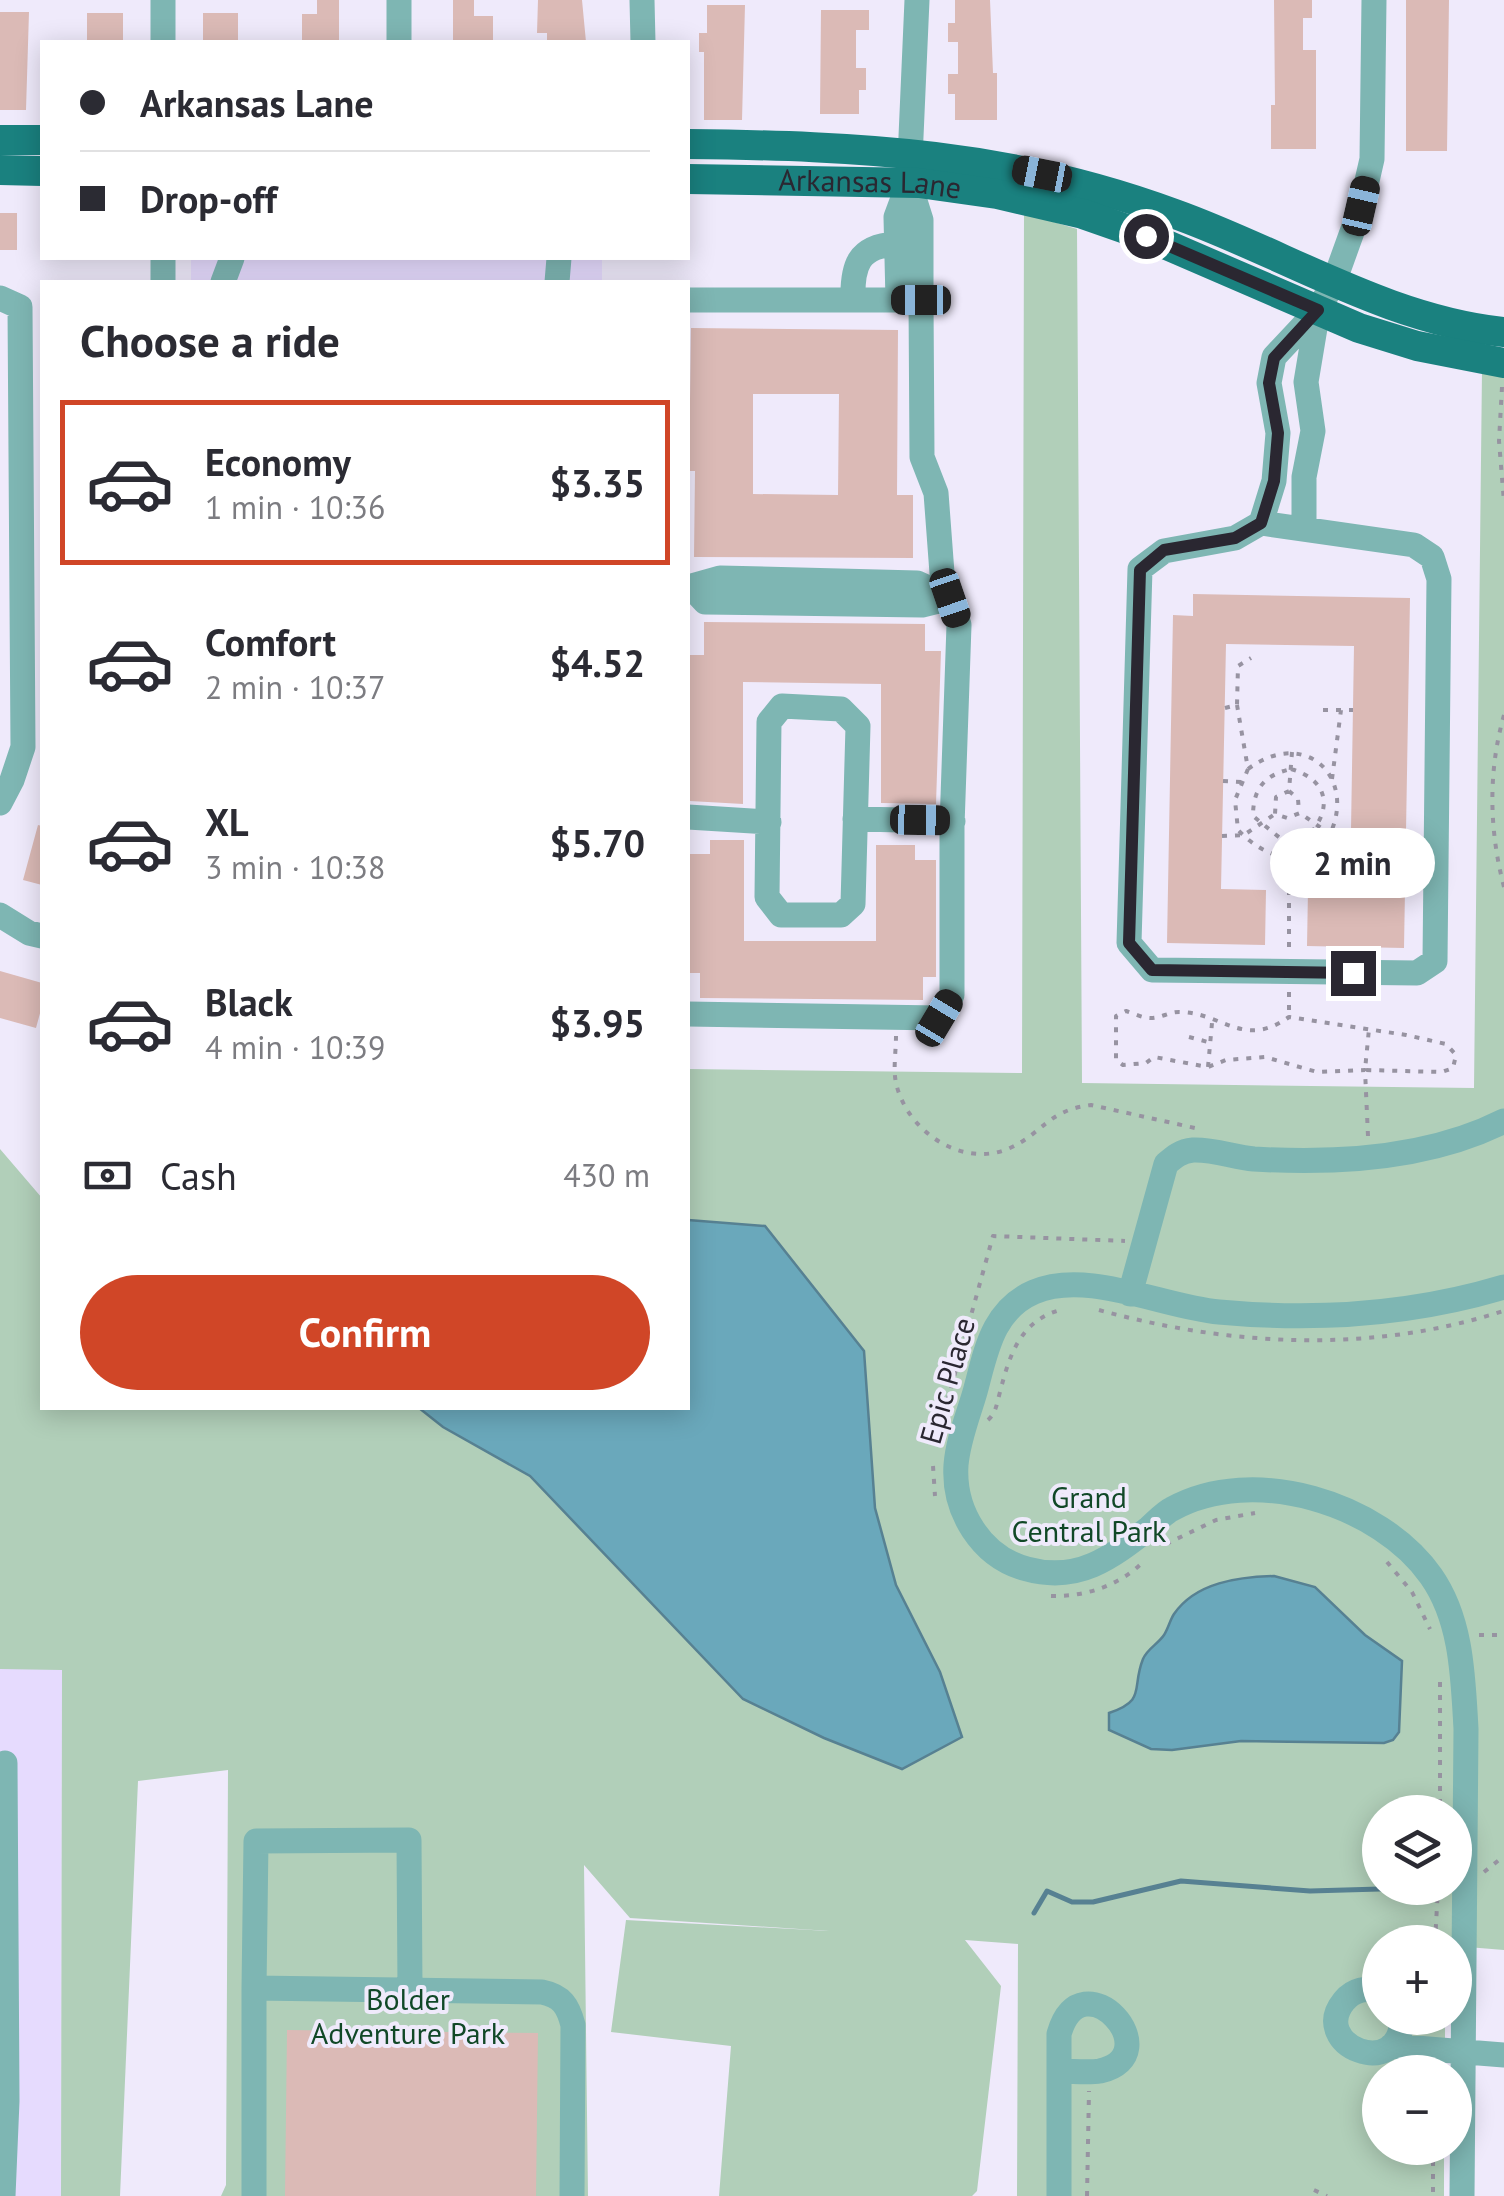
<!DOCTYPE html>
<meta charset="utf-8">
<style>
:root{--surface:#fff;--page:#f2f2f3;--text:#2b2b33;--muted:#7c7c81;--line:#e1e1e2;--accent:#d04627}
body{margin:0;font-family:"PT Sans",sans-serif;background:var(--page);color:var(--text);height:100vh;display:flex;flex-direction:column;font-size:38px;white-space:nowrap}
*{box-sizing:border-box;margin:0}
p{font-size:32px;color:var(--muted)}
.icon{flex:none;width:55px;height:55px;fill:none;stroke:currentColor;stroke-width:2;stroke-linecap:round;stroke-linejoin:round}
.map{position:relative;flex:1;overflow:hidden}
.sheet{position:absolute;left:40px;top:280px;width:650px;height:1130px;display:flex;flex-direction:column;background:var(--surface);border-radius:0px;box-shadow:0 5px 25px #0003}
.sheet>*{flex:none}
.top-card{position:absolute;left:40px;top:40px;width:650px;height:220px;border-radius:0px;box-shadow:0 5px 25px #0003;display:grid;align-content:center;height:220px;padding:0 40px;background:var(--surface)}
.tools{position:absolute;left:1362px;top:1795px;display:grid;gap:20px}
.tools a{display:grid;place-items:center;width:110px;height:110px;border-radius:50%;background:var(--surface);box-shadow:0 5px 25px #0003;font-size:50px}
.end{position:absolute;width:45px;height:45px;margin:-22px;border:12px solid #2a2731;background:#fff;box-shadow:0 0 0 5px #fff}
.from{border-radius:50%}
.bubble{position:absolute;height:70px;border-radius:35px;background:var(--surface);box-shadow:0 5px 25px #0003;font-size:32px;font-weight:700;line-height:70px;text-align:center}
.car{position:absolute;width:30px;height:60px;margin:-30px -15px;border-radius:12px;box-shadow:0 0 8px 2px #0007;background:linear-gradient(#222 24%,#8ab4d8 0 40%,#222 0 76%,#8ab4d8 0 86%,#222 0)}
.top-card b{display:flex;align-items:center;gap:35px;height:95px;font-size:38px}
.top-card b+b{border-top:2px solid var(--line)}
.top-card i{width:25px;height:25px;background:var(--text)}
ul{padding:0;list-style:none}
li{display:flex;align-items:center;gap:30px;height:165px;margin:0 20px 15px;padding:0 20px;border:5px solid transparent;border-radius:0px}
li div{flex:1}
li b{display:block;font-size:38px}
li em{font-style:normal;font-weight:700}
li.selected{border-color:var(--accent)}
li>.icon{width:90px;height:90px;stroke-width:1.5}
h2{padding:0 40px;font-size:45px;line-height:120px}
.pay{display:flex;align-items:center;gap:25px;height:110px;padding:0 40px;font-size:38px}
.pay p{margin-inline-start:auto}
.primary-button{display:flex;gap:20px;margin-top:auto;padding:20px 40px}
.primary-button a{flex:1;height:115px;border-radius:60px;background:var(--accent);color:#fff;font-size:40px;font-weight:700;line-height:115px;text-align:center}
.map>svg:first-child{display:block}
.built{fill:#e6dbfe}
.green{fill:#b1cfb9;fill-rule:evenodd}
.water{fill:#6aa8bb;stroke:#578192;stroke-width:2.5}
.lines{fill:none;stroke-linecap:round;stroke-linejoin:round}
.stream{stroke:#578192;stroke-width:5}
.building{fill:#dbbab6;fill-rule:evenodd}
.path{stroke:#9793a1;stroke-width:4;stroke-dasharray:5 8;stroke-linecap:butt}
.minor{stroke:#7eb6b3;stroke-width:25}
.major{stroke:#1a817f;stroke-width:30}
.route{stroke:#2a2731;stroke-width:12}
.labels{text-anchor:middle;stroke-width:8;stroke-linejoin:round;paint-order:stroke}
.street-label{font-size:30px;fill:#2a2731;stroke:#efeafb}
.park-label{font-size:30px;fill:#114827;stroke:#efeafb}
</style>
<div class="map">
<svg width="1504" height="2196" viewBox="0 0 1504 2196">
<rect width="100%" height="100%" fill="#efeafb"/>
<path class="built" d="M191,258H602V282H191Z
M0,1669H62L61,2196H0Z"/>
<path class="green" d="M1024,213L1077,229L1082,1083L1474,1088L1482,370L1504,373V1950L1455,1946V1942H1380V2018H1445V2072H1380V2148H1444V2196H1017L1018,1944L965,1940L1001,1986L977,2191L972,2196H719L731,2046L611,2032L626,1920L829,1931L630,1918L584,1865L588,2196H221L226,2185L228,1770L138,1781L120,2196H61L62,1670L0,1669V1149L42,1198V1408H688V1069L1022,1073ZM1380,1812H1455V1888H1380Z"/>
<path class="water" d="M688,1220L765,1226L864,1351L875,1508L896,1585L940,1672L962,1737L902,1769L824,1738L743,1699L530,1476L443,1427L419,1408H688Z
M1274,1576L1315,1587L1365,1635L1402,1661L1399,1732L1393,1740L1384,1743L1241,1741L1172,1750L1151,1749L1109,1730V1713C1147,1700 1131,1689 1143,1659C1147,1649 1158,1644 1164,1635C1168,1629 1170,1620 1174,1614C1196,1582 1239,1577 1274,1576Z"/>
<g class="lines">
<path class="stream" d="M1034,1913L1047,1891L1072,1902H1093L1181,1881L1310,1891L1415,1888"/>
</g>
<path class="building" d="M317,0H339V42H302V14H317Z
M453,0H474V16H493V42H453Z
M538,0H582L586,42H547V33H537Z
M955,0H990L993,73H997V120H955V94H948V74H958V42H948V23H955Z
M1274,0H1312V18H1303V50H1316V149H1271V105H1275Z
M1406,0H1449L1447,151H1406Z
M707,5H745L742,120H704V52H699V33H707Z
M821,10H869V30H856V68H866V90H859V114H820Z
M0,12H29L26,110H0Z
M87,13H123V42H87Z
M203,13H238V42H203Z
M0,213H17V250H0Z
M691,328L898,330L897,495H913V558L694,557L695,471H689ZM753,394H839L838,495L753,494Z
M1193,594L1410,598L1404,948L1307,946L1308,890L1350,891L1354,646L1226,644L1221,889L1266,890L1265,945L1167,943L1173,615L1193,616Z
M704,622L925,624V651H941L936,804L881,803V684L743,682V804L690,801V655H704Z
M38,825L42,826V885L23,880Z
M710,840H744V941H876V845H915V860H936V977H923V1000L700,998V973H688V854H710Z
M0,971L42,983V1006L36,1028L0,1018Z
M287,2030L538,2033L536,2196H285Z"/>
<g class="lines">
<path class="path" d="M1502,387L1499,441L1504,502
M1237,705L1248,769L1235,800L1238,830C1262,855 1293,868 1324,846L1323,891
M1225,708L1237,705L1238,666L1251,658
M1323,710H1353
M1504,715C1488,771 1489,830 1504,887
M1292,752L1289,791L1276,797L1275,814L1287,818L1300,813L1331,835
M1248,769C1309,724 1363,784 1324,845
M1291,769C1326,779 1334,806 1310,834L1280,838L1253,816C1253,789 1264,775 1291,769Z
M1332,779L1341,710
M1223,781L1241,782
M1289,791L1298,799L1299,812
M1222,836L1244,835L1275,814
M1289,838V953
M1329,838L1351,839
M1289,992V1017
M896,1036C896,1051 893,1069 896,1083C907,1132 963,1169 1010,1148C1043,1133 1048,1110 1091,1105L1195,1128
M1189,1037L1208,1042
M1208,1067L1212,1023
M1368,1136L1365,1070L1317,1072L1265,1057L1226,1060L1208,1067L1154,1057L1146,1063L1123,1065L1116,1060V1016L1126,1011C1133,1013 1142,1018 1149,1018C1160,1019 1170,1011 1181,1012C1222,1013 1244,1049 1289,1017L1406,1035L1446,1044L1456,1055L1453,1068L1442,1072L1365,1070L1369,1029
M1099,1310C1230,1346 1371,1354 1503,1311
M944,1413L993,1236L1125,1241
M988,1420C996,1413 997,1403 1000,1392C1010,1353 1021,1319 1064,1309
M933,1466L935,1496
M1166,1544L1216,1520L1255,1513
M1387,1562L1412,1592L1430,1629
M1051,1596C1084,1597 1119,1586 1143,1562
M1479,1635H1504
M1440,1682V1812
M1484,1872L1504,1856
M1435,1942L1438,1888
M1433,2028L1434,2018
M1433,2148V2196
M1314,2190L1327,2196
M1087,2196L1089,2091"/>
<path class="minor" d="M399,0V42
M642,0L643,42
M163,42V0
M909,182L921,220V300
M163,258V282
M223,282L232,258
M557,282L559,258
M0,298L20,307L23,747L12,780L0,803
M688,300H921L922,457L936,493L942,573L959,625L952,826V995L939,1018L688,1014
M853,300C852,266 858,246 896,244
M898,300L896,217L909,182L917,0
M1261,523L1414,545L1432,557L1439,579L1435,961L1417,973L1152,970L1129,943L1140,569L1164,551L1235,538L1261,523L1274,481L1278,433L1269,383L1274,357L1318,310L1334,282L1361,207L1372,159L1374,0
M1304,527V477L1313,431L1306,382L1318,310
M688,587L720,578L917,583L950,598
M691,587L705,602L922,605L950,598
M782,706L841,709L858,726L853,904L841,915H781L767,897L769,722Z
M688,817L769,822
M855,819L953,821
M0,915L29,933L42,936
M1130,1294L1166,1164C1174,1157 1181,1151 1193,1150C1212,1149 1234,1157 1254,1159C1337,1164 1429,1159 1504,1121
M254,1988L256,1841L409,1840L410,1990
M1380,1990C1366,1988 1354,1989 1344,2001C1308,2045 1401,2083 1402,2018
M1391,2046L1504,2055
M3,2196L7,2101L5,1763
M254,2196V1988L542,1992C562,1996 568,2006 573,2025L572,2196
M1059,2196V2034C1082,1955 1171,2055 1100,2071C1088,2073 1073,2071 1060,2071
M1462,2196L1466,1729C1463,1677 1462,1620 1431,1576C1380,1503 1253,1464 1172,1509C1164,1513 1156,1522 1149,1528C1111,1558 1078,1583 1027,1569C981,1557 953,1511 956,1465C958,1440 968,1416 975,1392C986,1352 992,1310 1034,1292C1087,1269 1163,1307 1219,1312C1316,1321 1411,1315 1504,1287"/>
<g class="major">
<path d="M0,140H42"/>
<path d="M688,144C860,146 1011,153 1175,214C1284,253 1387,320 1504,332"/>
<path d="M0,170L42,171"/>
<path id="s1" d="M688,179L919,183L997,194L1083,214L1146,236L1359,328L1417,346L1504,363"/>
</g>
</g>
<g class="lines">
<path class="route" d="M1146,236L1318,310L1274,358L1269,383L1278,433L1274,481L1261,523L1235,538L1164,550L1140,570L1129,943L1152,970L1353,973"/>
</g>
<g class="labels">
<g class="street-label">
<text dy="10" stroke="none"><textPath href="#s1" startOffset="182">Arkansas Lane</textPath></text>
<text transform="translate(948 1381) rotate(-74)" y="10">Epic Place</text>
</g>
<g class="park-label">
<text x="1089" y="1508">Grand<tspan x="1089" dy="34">Central Park</tspan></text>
<text x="408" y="2010">Bolder<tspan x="408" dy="34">Adventure Park</tspan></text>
</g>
</g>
</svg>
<div class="tools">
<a><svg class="icon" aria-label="layers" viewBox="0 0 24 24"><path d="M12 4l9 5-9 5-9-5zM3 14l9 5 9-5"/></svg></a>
<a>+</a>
<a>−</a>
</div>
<i class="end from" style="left:1146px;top:236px"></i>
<i class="end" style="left:1353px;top:973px"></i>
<div class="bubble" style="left:1270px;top:828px;width:165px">2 min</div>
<i class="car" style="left:1042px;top:174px;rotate:281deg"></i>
<i class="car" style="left:1361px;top:206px;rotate:13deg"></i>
<i class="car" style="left:921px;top:300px;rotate:270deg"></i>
<i class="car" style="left:950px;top:598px;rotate:161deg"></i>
<i class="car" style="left:920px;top:820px;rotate:91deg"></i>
<i class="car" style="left:939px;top:1018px;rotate:31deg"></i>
<div class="top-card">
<b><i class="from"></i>Arkansas Lane</b>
<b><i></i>Drop-off</b>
</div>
<section class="sheet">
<h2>Choose a ride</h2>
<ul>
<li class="selected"><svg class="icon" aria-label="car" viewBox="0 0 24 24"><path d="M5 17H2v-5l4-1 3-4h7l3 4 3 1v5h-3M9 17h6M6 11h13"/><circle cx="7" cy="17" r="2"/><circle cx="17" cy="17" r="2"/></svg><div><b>Economy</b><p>1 min · 10:36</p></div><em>$3.35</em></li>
<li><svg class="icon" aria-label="car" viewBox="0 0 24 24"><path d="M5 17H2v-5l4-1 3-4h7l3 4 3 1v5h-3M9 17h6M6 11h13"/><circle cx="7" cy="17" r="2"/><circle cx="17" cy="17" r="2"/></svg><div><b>Comfort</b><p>2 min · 10:37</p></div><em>$4.52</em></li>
<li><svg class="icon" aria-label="car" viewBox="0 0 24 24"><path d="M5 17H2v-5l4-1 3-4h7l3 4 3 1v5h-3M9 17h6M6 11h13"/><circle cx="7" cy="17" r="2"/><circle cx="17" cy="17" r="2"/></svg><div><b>XL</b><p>3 min · 10:38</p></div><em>$5.70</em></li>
<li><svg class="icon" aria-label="car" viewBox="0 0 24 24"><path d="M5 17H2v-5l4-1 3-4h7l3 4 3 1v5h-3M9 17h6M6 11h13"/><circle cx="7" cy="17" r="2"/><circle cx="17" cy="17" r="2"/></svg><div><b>Black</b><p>4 min · 10:39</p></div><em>$3.95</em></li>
</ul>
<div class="pay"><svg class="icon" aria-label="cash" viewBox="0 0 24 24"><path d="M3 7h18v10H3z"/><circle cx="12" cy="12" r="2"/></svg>Cash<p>430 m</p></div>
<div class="primary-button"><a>Confirm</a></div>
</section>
</div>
